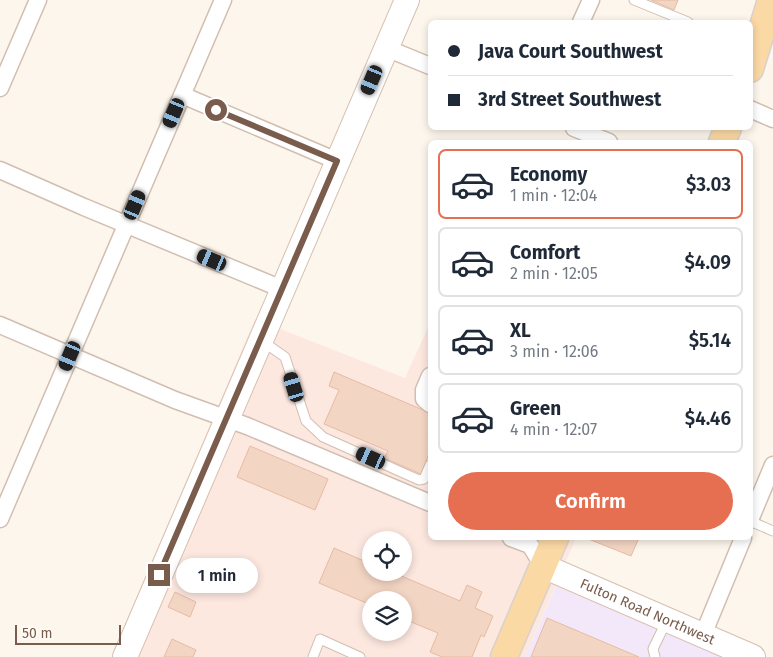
<!DOCTYPE html>
<meta charset="utf-8">
<style>
:root{--surface:#fff;--page:#f2f2f3;--text:#1f2937;--muted:#747a83;--line:#e0e1e3;--accent:#e76f51}
body{margin:0;font-family:"Fira Sans",sans-serif;background:var(--page);color:var(--text);height:100vh;display:flex;flex-direction:column;font-size:19px;white-space:nowrap}
*{box-sizing:border-box;margin:0}
p{font-size:16px;color:var(--muted)}
.icon{flex:none;width:28px;height:28px;fill:none;stroke:currentColor;stroke-width:2;stroke-linecap:round;stroke-linejoin:round}
.map{position:relative;flex:1;overflow:hidden}
.panel{position:absolute;left:428px;top:140px;width:325px;height:400px;display:flex;flex-direction:column;background:var(--surface);border-radius:8px;box-shadow:0 2px 8px #0003}
.panel>*{flex:none}
.top-card{position:absolute;left:428px;top:20px;width:325px;height:110px;border-radius:8px;box-shadow:0 2px 8px #0003;display:grid;align-content:center;height:110px;padding:0 20px;background:var(--surface)}
.buttons{position:absolute;left:362px;top:531px;display:grid;gap:10px}
.buttons a{display:grid;place-items:center;width:50px;height:50px;border-radius:50%;background:var(--surface);box-shadow:0 2px 8px #0003;font-size:25px}
.scale{position:absolute;left:15px;bottom:12px;width:106px;box-sizing:border-box;padding-left:5px;border:2px solid #7a5c4d;border-top:0;font-size:14px;line-height:18px;white-space:nowrap;color:#7a5c4d;-webkit-text-stroke:4px #fffaf3;paint-order:stroke}
.end{position:absolute;width:22px;height:22px;margin:-11px;border:6px solid #7a5c4d;background:#fff;box-shadow:0 0 0 2px #fff}
.from{border-radius:50%}
.bubble{position:absolute;height:35px;border-radius:18px;background:var(--surface);box-shadow:0 2px 8px #0003;font-size:16px;font-weight:600;line-height:35px;text-align:center}
.car{position:absolute;width:15px;height:30px;margin:-15px -8px;border-radius:6px;box-shadow:0 0 4px 1px #0007;background:linear-gradient(#222 24%,#8ab4d8 0 40%,#222 0 76%,#8ab4d8 0 86%,#222 0)}
.top-card b{display:flex;align-items:center;gap:18px;height:48px;font-size:19px}
.top-card b+b{border-top:1px solid var(--line)}
.top-card i{width:12px;height:12px;background:var(--text)}
ul{padding:9px 0 0;list-style:none}
li{display:flex;align-items:center;gap:15px;height:70px;margin:0 10px 8px;padding:0 10px;border:2px solid var(--line);border-radius:8px}
li div{flex:1}
li b{display:block;font-size:19px}
li em{font-style:normal;font-weight:600}
li.selected{border-color:var(--accent)}
li>.icon{width:45px;height:45px;stroke-width:1.5}
.action{display:flex;gap:10px;margin-top:auto;padding:10px 20px}
.action a{flex:1;height:58px;border-radius:30px;background:var(--accent);color:#fff;font-size:20px;font-weight:600;line-height:58px;text-align:center}
.map>svg:first-child{display:block}
.commercial{fill:#fde8e0;fill-rule:evenodd}
.education{fill:#f3e8fa}
.building{fill:#f3d5c3;stroke:#e6bba3}
.lines{fill:none;stroke-linecap:round;stroke-linejoin:round}
.lane-casing{stroke:#d1beb0;stroke-width:11}
.street-casing{stroke:#d1beb0;stroke-width:19}
.secondary-casing{stroke:#d6c0b0;stroke-width:26}
.primary-casing{stroke:#dad1cd;stroke-width:29}
.lane{stroke:#fff;stroke-width:9}
.street{stroke:#fff;stroke-width:16}
.secondary{stroke:#fff;stroke-width:24}
.primary{stroke:#fbd9a5;stroke-width:26}
.route{stroke:#7a5c4d;stroke-width:6}
.labels{text-anchor:middle;stroke-width:4;stroke-linejoin:round;paint-order:stroke}
.street-label{font-size:14px;fill:#7a5c4d;stroke:#fffaf3}
</style>
<div class="map">
<svg width="773" height="657" viewBox="0 0 773 657">
<rect width="100%" height="100%" fill="#fdf6ec"/>
<path class="commercial" d="M255,319L405,378L430,323V538H576L525,657H111ZM371,540H404V572H371ZM371,600H404V632H371Z"/>
<path class="education" d="M556,586L723,657H525Z"/>
<path class="building" d="M651,0H678L674,10Z
M334,372L430,413V430L428,434L430,435V451L421,474L384,458L388,451L324,424L339,390L329,386Z
M250,446L328,479L315,510L237,477Z
M586,538H639L631,556Z
M334,548L371,564V572H392L460,601L467,585L482,592L475,608L493,616L484,637L481,635L472,657H442L430,652L438,633L404,619V600H371V605L319,583Z
M175,592L196,602L190,617L168,607Z
M547,618L639,657H531Z
M172,639L196,650L193,657H164Z"/>
<g class="lines">
<defs>
<path id="lane" d="M634,0L688,22
M262,341L285,357L306,421L323,437L419,480L424,479L430,465
M750,521L773,531
M313,657L320,639L360,657
M655,657L653,649L667,620"/>
<path id="street" d="M581,22L591,0
M386,48L430,66
M0,88L38,0
M182,95L337,161
M750,109L773,119
M574,128L609,142
M0,170L84,207L282,289
M0,325L175,400L247,426L430,503
M430,376L424,390V399L430,404
M0,519L223,0
M750,520L773,465
M511,538L530,545L543,566
M703,635L743,538"/>
<g id="secondary">
<path id="s1" d="M543,566L753,657"/>
<path d="M125,657L407,0"/>
</g>
<path id="primary" d="M750,69L771,0
M722,142L728,128
M504,657L555,538"/>
</defs>
<use href="#lane" class="lane-casing"/>
<use href="#street" class="street-casing"/>
<use href="#secondary" class="secondary-casing"/>
<use href="#primary" class="primary-casing"/>
<use href="#lane" class="lane"/>
<use href="#street" class="street"/>
<use href="#secondary" class="secondary"/>
<use href="#primary" class="primary"/>
</g>
<g class="lines">
<path class="route" d="M159,575L337,161L216,110"/>
</g>
<g class="labels">
<g class="street-label">
<text dy="5" stroke="none"><textPath href="#s1" startOffset="114">Fulton Road Northwest</textPath></text>
</g>
</g>
</svg>
<div class="buttons">
<a><svg class="icon" aria-label="locate" viewBox="0 0 24 24"><circle cx="12" cy="12" r="6"/><path d="M12 2v4M12 18v4M2 12h4M18 12h4"/></svg></a>
<a><svg class="icon" aria-label="layers" viewBox="0 0 24 24"><path d="M12 4l9 5-9 5-9-5zM3 14l9 5 9-5"/></svg></a>
</div>
<div class="scale">50 m</div>
<i class="end from" style="left:216px;top:110px"></i>
<i class="end" style="left:159px;top:575px"></i>
<div class="bubble" style="left:176px;top:558px;width:82px">1 min</div>
<i class="car" style="left:372px;top:80px;rotate:203deg"></i>
<i class="car" style="left:174px;top:113px;rotate:203deg"></i>
<i class="car" style="left:135px;top:205px;rotate:23deg"></i>
<i class="car" style="left:212px;top:260px;rotate:293deg"></i>
<i class="car" style="left:70px;top:356px;rotate:203deg"></i>
<i class="car" style="left:294px;top:387px;rotate:343deg"></i>
<i class="car" style="left:371px;top:458px;rotate:294deg"></i>
<div class="top-card">
<b><i class="from"></i>Java Court Southwest</b>
<b><i></i>3rd Street Southwest</b>
</div>
<section class="panel">
<ul>
<li class="selected"><svg class="icon" aria-label="car" viewBox="0 0 24 24"><path d="M5 17H2v-5l4-1 3-4h7l3 4 3 1v5h-3M9 17h6M6 11h13"/><circle cx="7" cy="17" r="2"/><circle cx="17" cy="17" r="2"/></svg><div><b>Economy</b><p>1 min · 12:04</p></div><em>$3.03</em></li>
<li><svg class="icon" aria-label="car" viewBox="0 0 24 24"><path d="M5 17H2v-5l4-1 3-4h7l3 4 3 1v5h-3M9 17h6M6 11h13"/><circle cx="7" cy="17" r="2"/><circle cx="17" cy="17" r="2"/></svg><div><b>Comfort</b><p>2 min · 12:05</p></div><em>$4.09</em></li>
<li><svg class="icon" aria-label="car" viewBox="0 0 24 24"><path d="M5 17H2v-5l4-1 3-4h7l3 4 3 1v5h-3M9 17h6M6 11h13"/><circle cx="7" cy="17" r="2"/><circle cx="17" cy="17" r="2"/></svg><div><b>XL</b><p>3 min · 12:06</p></div><em>$5.14</em></li>
<li><svg class="icon" aria-label="car" viewBox="0 0 24 24"><path d="M5 17H2v-5l4-1 3-4h7l3 4 3 1v5h-3M9 17h6M6 11h13"/><circle cx="7" cy="17" r="2"/><circle cx="17" cy="17" r="2"/></svg><div><b>Green</b><p>4 min · 12:07</p></div><em>$4.46</em></li>
</ul>
<div class="action"><a>Confirm</a></div>
</section>
</div>
